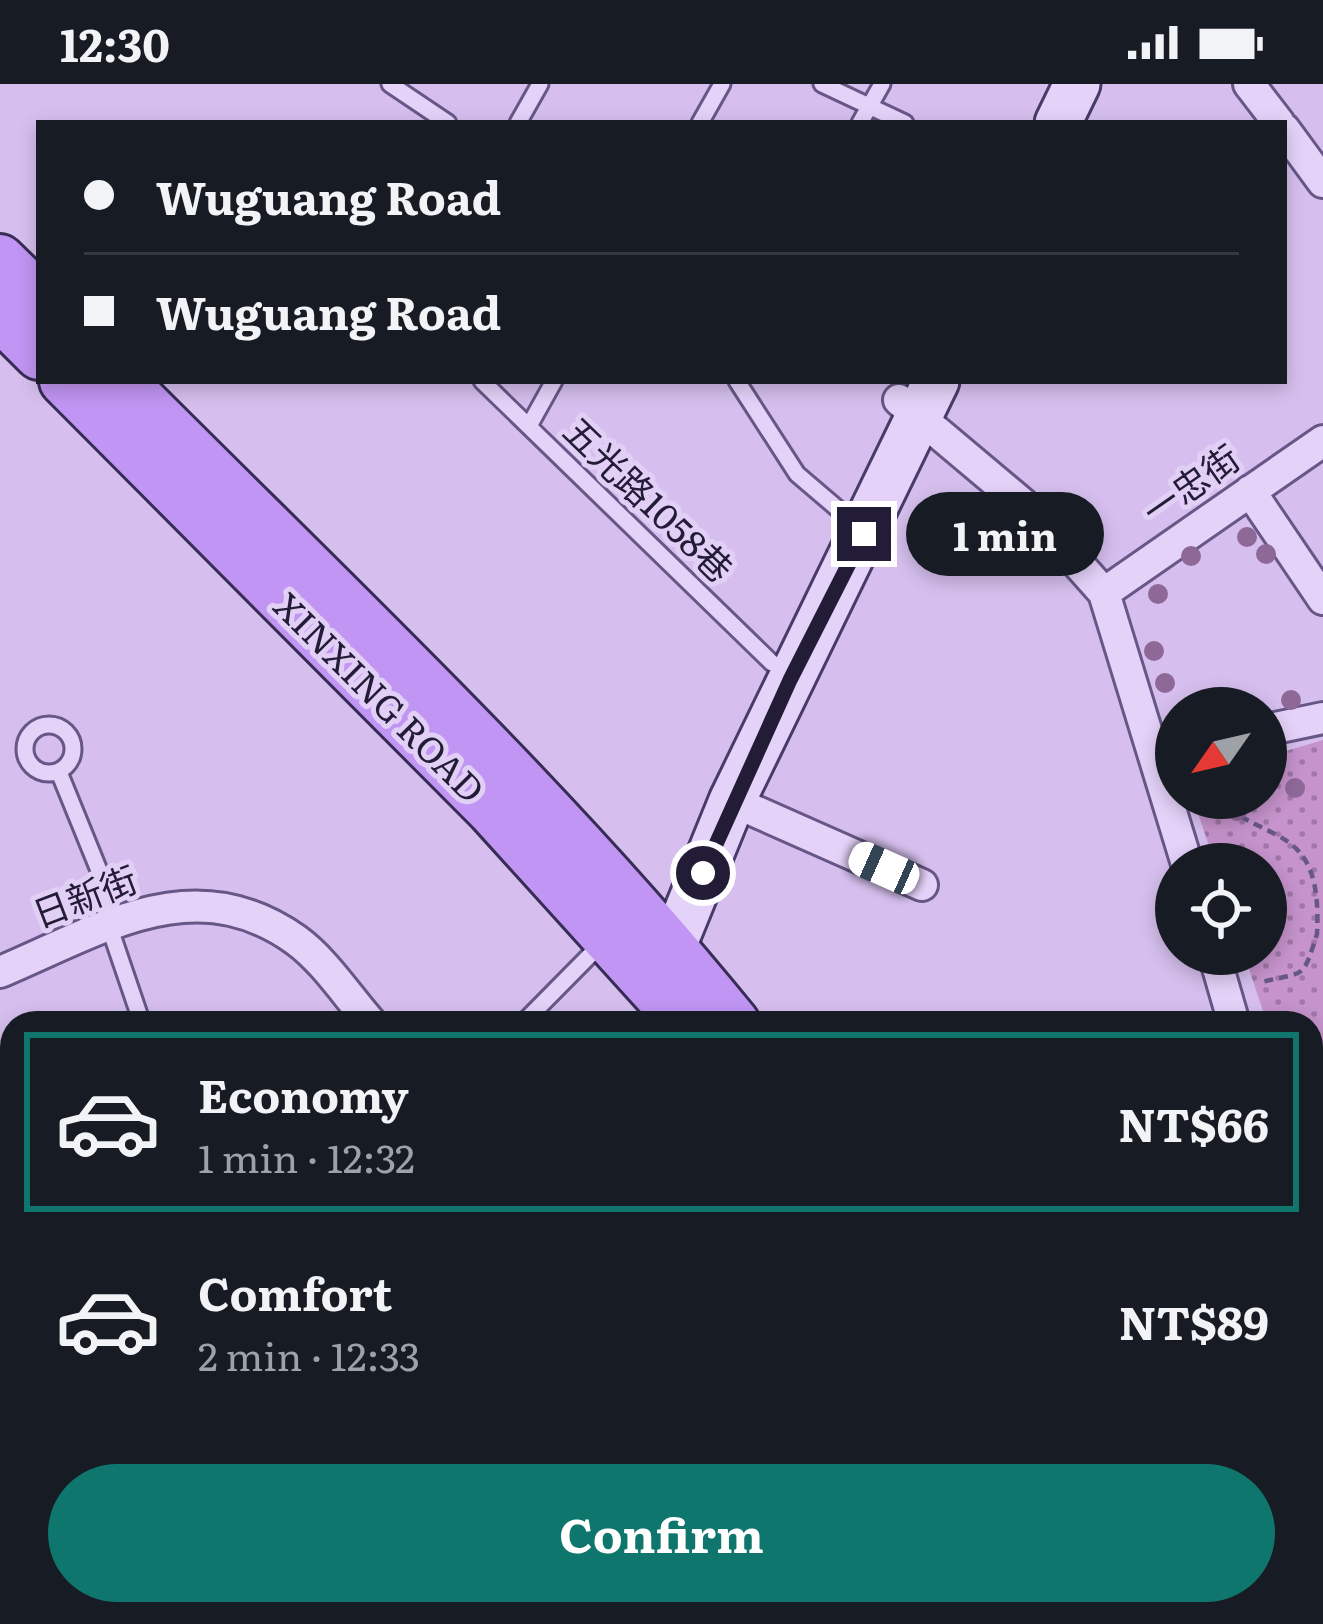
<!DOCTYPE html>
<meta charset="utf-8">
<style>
:root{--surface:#171b24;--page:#20242c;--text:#f1f3f6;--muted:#9ea1a6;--line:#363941;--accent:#0f766e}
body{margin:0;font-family:Literata,"Noto Sans TC",serif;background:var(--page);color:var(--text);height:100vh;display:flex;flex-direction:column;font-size:45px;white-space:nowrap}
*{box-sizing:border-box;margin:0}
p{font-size:39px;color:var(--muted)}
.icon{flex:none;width:66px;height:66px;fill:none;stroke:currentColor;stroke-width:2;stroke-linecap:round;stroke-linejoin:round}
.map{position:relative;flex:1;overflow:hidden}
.details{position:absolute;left:0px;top:927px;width:1323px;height:615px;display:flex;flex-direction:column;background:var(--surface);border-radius:36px 36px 0 0;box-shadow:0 6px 18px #0003}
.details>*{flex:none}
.hud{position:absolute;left:36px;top:36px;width:1251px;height:264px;border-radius:0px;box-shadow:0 6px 18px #0003;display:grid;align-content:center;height:264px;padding:0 48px;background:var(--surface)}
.needle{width:78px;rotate:236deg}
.buttons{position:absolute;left:1155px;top:603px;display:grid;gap:24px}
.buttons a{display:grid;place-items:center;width:132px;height:132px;border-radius:50%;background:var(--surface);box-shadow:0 6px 18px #0003;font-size:60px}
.end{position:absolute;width:54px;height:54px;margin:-27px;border:15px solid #231c36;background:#fff;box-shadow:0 0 0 6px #fff}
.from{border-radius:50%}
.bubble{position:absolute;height:84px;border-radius:42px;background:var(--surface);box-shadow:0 6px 18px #0003;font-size:39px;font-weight:700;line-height:84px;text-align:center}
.car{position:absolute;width:36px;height:72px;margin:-36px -18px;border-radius:15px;box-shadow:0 0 9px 3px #0007;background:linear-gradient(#fff 24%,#345 0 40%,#fff 0 76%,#345 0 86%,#fff 0)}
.hud b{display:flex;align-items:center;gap:42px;height:114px;font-size:45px}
.hud b+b{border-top:3px solid var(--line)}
.hud i{width:30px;height:30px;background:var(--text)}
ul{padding:21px 0 0;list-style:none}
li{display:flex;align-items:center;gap:36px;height:180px;margin:0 24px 18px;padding:0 24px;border:6px solid transparent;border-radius:0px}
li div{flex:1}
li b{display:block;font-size:45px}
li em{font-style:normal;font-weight:700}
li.selected{border-color:var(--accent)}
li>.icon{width:108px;height:108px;stroke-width:1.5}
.action{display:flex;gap:24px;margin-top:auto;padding:24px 48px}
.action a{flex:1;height:138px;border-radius:72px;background:var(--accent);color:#fff;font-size:48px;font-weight:700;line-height:138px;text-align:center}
.status{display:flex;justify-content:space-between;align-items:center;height:84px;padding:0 60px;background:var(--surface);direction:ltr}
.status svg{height:33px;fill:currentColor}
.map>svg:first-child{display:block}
.park{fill:url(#park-dots)}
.building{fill:#8674cd;stroke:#4a3d87;stroke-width:3}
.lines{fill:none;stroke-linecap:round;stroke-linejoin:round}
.service-casing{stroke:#665787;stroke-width:21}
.minor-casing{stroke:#665787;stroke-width:36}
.tertiary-casing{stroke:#665787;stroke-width:45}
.secondary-casing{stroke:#483b69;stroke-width:51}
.primary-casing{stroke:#362c54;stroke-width:54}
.path{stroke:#665787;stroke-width:4.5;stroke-dasharray:9 6;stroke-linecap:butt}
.service{stroke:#e5d2f9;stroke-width:15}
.minor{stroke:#e5d2f9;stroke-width:30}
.tertiary{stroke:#e5d2f9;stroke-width:39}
.secondary{stroke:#e5d2f9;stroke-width:45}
.primary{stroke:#c195f3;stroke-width:48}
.tree{fill:#8e6998}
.route{stroke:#231c36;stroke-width:15}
.labels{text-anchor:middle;stroke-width:10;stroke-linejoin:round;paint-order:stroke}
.street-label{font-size:36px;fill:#231c36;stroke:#e2cff6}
</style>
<div class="status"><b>12:30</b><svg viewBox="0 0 49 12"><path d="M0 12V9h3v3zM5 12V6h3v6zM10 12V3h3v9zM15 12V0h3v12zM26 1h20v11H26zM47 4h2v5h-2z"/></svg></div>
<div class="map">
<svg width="1323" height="1540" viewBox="0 0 1323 1540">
<defs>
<pattern id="park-dots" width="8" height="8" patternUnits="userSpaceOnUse" patternTransform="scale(3)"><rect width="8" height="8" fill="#c693cc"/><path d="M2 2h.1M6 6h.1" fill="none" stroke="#a077a6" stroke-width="1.8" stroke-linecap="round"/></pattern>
</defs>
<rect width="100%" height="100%" fill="#d6bfee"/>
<path class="park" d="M1323,656V1090L1311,1076V939H1267L1244,870H1266V780H1215L1194,717L1266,714V673Z"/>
<path class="building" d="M0,1514L11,1540H0Z"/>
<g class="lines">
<defs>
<path id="service" d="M390,0L448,39
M822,0L905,39
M518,39L540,0
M700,39L722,0
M860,39L882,0
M482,297L772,579
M737,297L797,390L845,431
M529,342L554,297
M25 665a24 24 0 1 1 48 0a24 24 0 1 1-48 0Z
M59,688L111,816L109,842L142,939
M523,939L601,860"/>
<path id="minor" d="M1249,0L1279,39
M1284,45L1323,98
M899,316L1031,427L1104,509L1187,780
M1250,407L1323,515
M1104,509L1323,357
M1266,646L1323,634
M732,717L922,801
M1214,870L1234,939
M0,888C100,846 194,783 296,856C324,876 348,913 371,939
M1311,1139L1323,1135
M1311,1193L1323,1230
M382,1540L387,1530"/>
<path id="tertiary" d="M0,1390L12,1418
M61,1530L65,1540"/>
<path id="secondary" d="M1058,39L1077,0
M666,894L673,862L732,717L936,297"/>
<path id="primary" d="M0,175L39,213
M0,232L39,271
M64,297L491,726L684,939
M122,297C330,506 549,710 735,939
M1066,1530L1071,1540
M1111,1530L1116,1540"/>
</defs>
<use href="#service" class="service-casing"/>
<use href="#minor" class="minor-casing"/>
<use href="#tertiary" class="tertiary-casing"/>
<use href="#secondary" class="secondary-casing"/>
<use href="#primary" class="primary-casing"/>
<path class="path" d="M1217,714C1265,762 1323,736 1317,850C1302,897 1306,887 1262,898"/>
<use href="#service" class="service"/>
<use href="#minor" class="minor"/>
<use href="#tertiary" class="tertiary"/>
<use href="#secondary" class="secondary"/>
<use href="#primary" class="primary"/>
</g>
<g class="tree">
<circle cx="1247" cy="453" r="10"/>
<circle cx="1266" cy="470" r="10"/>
<circle cx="1191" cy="472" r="10"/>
<circle cx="1158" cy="510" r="10"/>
<circle cx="1154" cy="567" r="10"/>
<circle cx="1165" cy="599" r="10"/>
<circle cx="1291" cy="616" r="10"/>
<circle cx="1295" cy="704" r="10"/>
<circle cx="1237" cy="727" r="10"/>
</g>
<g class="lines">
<path class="route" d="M703,789L790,596L864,450"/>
</g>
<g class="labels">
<g class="street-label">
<text transform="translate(1191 401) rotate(-35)" y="13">一忠街</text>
<text transform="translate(648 416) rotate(44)" y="13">五光路1058巷</text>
<text transform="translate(379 614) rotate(45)" y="13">XINXING ROAD</text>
<text transform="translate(85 813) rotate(-21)" y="13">日新街</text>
</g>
</g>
</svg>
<div class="buttons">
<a><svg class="needle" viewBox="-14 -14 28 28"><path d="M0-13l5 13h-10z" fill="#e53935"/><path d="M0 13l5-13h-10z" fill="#9ea1a6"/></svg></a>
<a><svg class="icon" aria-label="locate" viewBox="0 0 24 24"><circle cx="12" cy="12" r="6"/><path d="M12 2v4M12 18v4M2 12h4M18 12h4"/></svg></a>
</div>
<i class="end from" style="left:703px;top:789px"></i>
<i class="end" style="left:864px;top:450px"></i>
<div class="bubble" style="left:906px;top:408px;width:198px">1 min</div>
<i class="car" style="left:884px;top:784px;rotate:294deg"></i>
<div class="hud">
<b><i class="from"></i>Wuguang Road</b>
<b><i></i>Wuguang Road</b>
</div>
<section class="details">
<ul>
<li class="selected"><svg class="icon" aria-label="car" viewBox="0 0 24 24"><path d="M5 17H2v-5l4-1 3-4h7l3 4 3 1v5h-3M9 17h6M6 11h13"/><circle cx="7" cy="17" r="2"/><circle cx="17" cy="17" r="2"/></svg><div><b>Economy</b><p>1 min · 12:32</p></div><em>NT$66</em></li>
<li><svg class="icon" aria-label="car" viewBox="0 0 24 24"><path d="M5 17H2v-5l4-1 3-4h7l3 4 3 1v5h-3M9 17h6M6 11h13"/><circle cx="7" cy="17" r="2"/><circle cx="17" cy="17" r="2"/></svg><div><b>Comfort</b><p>2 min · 12:33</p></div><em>NT$89</em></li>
</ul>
<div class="action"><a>Confirm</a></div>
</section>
</div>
